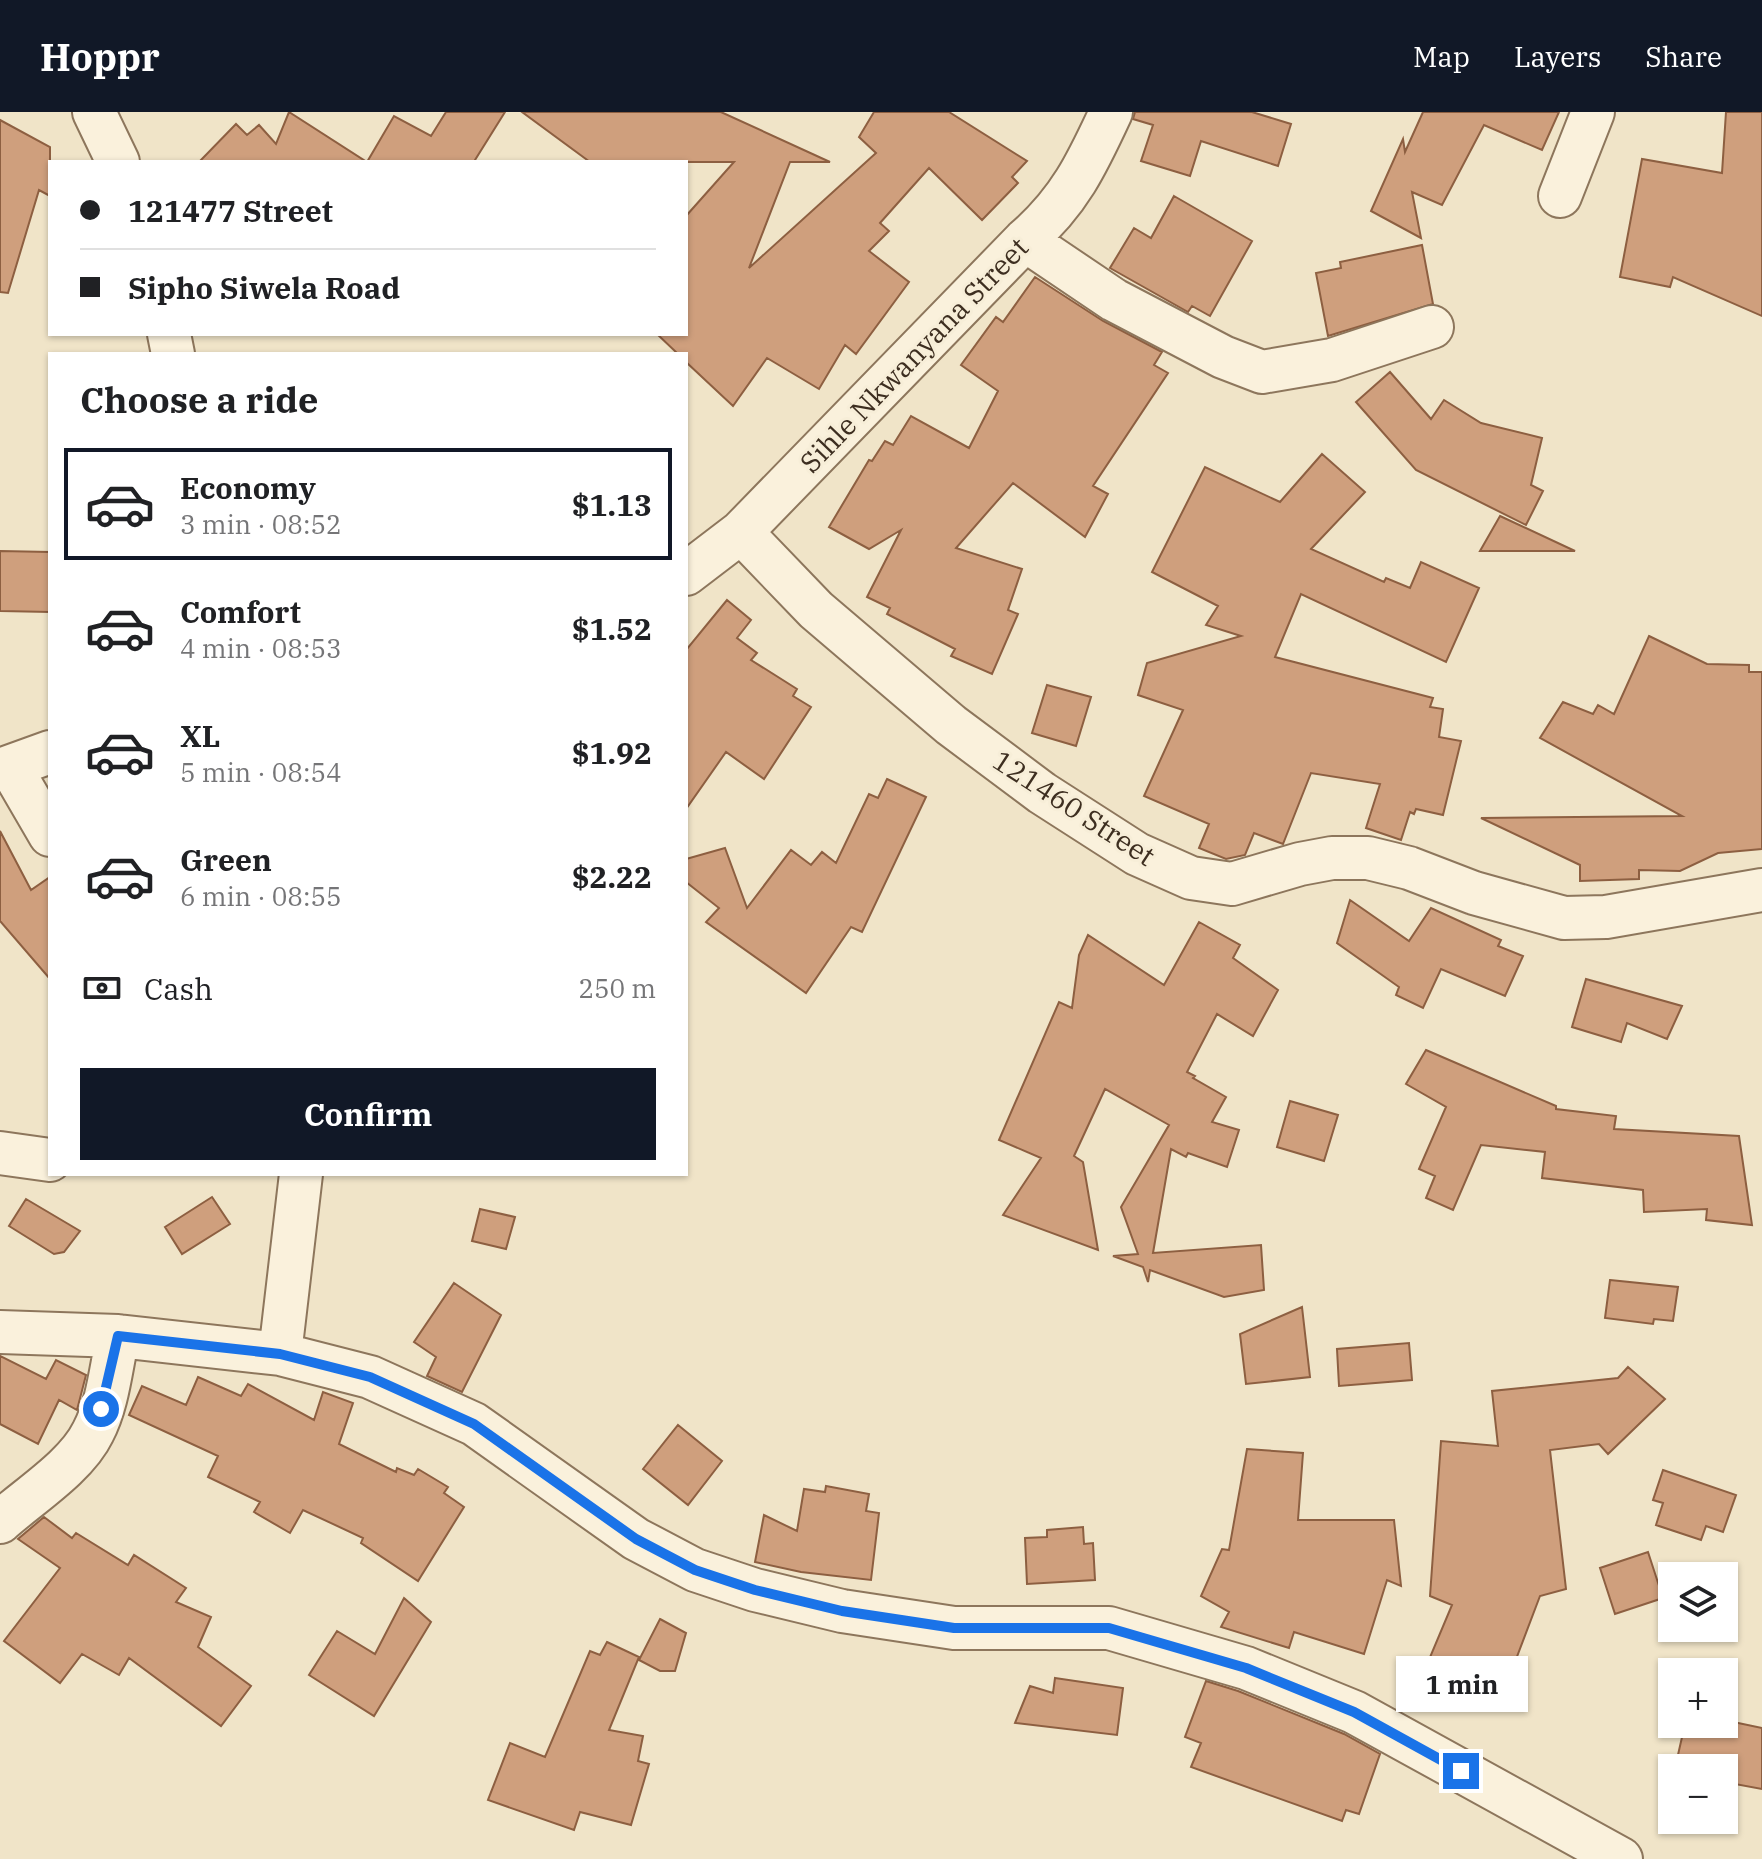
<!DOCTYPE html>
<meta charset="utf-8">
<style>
:root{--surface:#fff;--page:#f2f2f2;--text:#202124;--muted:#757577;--line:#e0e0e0;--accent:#111827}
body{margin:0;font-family:"IBM Plex Serif",serif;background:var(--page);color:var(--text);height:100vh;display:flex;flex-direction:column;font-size:30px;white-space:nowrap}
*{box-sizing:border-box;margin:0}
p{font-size:26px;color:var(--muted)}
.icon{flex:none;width:44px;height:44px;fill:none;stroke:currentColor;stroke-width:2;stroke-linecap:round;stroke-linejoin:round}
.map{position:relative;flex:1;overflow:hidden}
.side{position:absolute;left:48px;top:240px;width:640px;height:824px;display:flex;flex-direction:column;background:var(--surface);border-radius:0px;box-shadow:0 2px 6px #0004}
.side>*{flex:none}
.top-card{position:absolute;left:48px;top:48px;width:640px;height:176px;border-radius:0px;box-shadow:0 2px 6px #0004;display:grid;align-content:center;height:176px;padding:0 32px;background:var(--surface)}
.fabs{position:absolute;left:1658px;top:1450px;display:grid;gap:16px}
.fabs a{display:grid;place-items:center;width:80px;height:80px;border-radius:0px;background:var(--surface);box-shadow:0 2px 6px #0004;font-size:40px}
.end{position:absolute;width:36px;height:36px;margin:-18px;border:10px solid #1a73e8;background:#fff;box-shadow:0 0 0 4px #fff}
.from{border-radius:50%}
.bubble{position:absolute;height:56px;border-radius:0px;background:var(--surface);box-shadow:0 2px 6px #0004;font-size:26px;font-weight:700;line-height:56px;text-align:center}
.top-card b{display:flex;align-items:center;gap:28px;height:76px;font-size:30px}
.top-card b+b{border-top:2px solid var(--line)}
.top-card i{width:20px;height:20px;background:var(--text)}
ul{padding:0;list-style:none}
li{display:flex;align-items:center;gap:24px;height:112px;margin:0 16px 12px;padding:0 16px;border:4px solid transparent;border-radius:0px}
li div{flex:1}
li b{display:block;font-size:30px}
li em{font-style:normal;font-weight:700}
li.selected{border-color:var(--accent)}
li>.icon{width:72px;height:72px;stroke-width:1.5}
h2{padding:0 32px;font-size:36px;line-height:96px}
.pay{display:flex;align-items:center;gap:20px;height:88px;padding:0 32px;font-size:30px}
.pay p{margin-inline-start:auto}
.cta{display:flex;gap:16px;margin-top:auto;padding:16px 32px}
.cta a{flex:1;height:92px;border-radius:0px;background:var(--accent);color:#fff;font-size:32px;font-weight:700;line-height:92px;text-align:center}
header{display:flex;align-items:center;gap:48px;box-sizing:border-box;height:112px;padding:0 40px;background:var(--accent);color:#fff}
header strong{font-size:38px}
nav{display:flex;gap:44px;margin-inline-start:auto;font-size:28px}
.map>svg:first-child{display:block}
.building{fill:#cf9f7d;stroke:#8d5f41;stroke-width:2}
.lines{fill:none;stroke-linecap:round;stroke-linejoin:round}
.minor-casing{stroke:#8d765c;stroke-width:46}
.minor{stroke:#faf1dc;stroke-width:42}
.route{stroke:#1a73e8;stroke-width:10}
.labels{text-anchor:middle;stroke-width:6;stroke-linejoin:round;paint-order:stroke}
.street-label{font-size:28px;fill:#3d2e20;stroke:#f7eed8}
</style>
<header>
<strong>Hoppr</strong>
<nav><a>Map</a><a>Layers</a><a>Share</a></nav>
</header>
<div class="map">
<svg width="1762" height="1747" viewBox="0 0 1762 1747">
<rect width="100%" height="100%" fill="#f0e4c8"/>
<path class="building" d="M289,0L367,50L394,4L431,24L446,0H505L475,48L478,50H199L236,12L247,23L259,13L276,32Z
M522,0H721L830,50H790L749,156L876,41L859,25L874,0H949L1027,49L1012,65L1018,71L982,108L929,56L880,111L889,119L869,139L909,170L856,242L845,233L819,277L767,246L733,294L686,250V242H678L657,222H686V104L734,50H590Z
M1135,0H1252L1291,12L1278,54L1201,29L1190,64L1141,49L1153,13L1133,7Z
M1423,0H1559L1542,38L1484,13L1442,93L1412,80L1421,126L1371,99L1403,27L1405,40Z
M1726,0H1762V204L1673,165L1670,175L1620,165L1642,47L1722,61Z
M0,8L50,35V84L39,78L8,181L0,180Z
M1174,84L1252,129L1210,204L1192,194L1188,200L1110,156L1134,116L1151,126Z
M1422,133L1433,192L1328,224L1316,161L1341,156L1340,150Z
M1035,165L1103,209L1162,240L1154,253L1168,261L1093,374L1108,382L1085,425L1013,371L956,436L1022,457L1008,498L1018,502L992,562L951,544L955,537L887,502L890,496L867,485L901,418L869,437L829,415L869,348L872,349L885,329L893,333L911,304L969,336L998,279L961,253L996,205L1003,210Z
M1390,260L1431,307L1444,288L1481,311L1542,326L1531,373L1543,379L1526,413L1416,358L1356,290Z
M1322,342L1365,380L1311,437L1384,470L1386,466L1410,476L1421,450L1479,476L1446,550L1301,482L1275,545L1433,586L1430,595L1443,597L1439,625L1461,629L1443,703L1416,697L1414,702L1410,700L1401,728L1366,716L1380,672L1311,661L1283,732L1254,721L1245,743L1226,747L1199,736L1209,712L1144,684L1183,598L1138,583L1147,551L1241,524L1206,513L1218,494L1152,460L1205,355L1280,390Z
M1500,404L1575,439H1480Z
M0,439L50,440V500L0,499Z
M727,488L751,508L737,526L757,541L751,548L797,577L793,584L811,595L764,667L726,640L686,697V538Z
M1649,524L1707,552L1749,553V560H1762V737L1718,741L1680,759L1639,758V767L1580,769V753L1481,706L1682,704L1540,626L1563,590L1593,602L1598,593L1614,602Z
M1047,573L1091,585L1076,634L1032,621Z
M887,667L926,685L862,820L851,815L806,881L706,810L719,796L686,770V747L725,736L747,796L791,738L811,753L822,740L836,751L869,682L878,686Z
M0,719L31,778L50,765V867L0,809Z
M1350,788L1409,829L1431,796L1501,828L1498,834L1523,844L1505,884L1441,857L1423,896L1396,883L1399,875L1337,831Z
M1199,810L1240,833L1233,846L1278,878L1253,924L1217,902L1187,960L1195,964L1193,966L1226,985L1212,1010L1239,1018L1227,1055L1188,1041L1186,1045L1171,1037L1153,1141L1261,1133L1264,1178L1224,1185L1150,1158L1148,1170L1143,1155L1113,1144L1138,1142L1121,1095L1169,1013L1105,977L1074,1044L1083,1050L1098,1138L1003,1103L1041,1046L999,1028L1059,890L1072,896L1079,843L1088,823L1164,873Z
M1586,867L1682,894L1667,927L1627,911L1621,930L1572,915Z
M1426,938L1556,994V997L1616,1004L1614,1017L1739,1024L1752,1113L1706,1108L1707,1097L1644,1100L1643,1078L1542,1066L1545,1040L1481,1033L1453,1098L1426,1086L1435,1064L1419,1057L1446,995L1406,972Z
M1290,989L1338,1003L1324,1049L1277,1035Z
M212,1085L230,1112L182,1142L165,1115Z
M26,1087L80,1119L64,1140L54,1142L9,1114Z
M480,1097L515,1105L506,1137L472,1129Z
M1610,1168L1678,1175L1673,1209L1654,1207L1653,1212L1605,1206Z
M454,1171L501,1203L462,1280L427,1264L436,1245L414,1230Z
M1302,1195L1310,1265L1246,1272L1240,1222Z
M1409,1231L1412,1268L1339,1274L1337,1237Z
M0,1244L46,1267L56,1248L86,1263L77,1298L59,1288L38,1332L0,1312Z
M1628,1255L1665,1287L1608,1342L1599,1332L1550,1338L1566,1477L1540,1484L1510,1563L1492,1556L1477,1586L1420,1569L1452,1493L1430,1484L1441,1329L1498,1334L1492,1279L1618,1266Z
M198,1265L241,1284L248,1272L314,1308L323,1280L353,1291L339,1332L396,1360L397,1356L414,1363L418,1357L448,1375L444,1381L464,1395L418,1469L361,1431L363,1426L303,1398L290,1421L254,1400L260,1390L208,1365L218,1344L129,1303L142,1274L186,1293Z
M678,1313L722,1349L688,1393L643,1357Z
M1247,1337L1303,1341L1298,1408H1394L1401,1474L1387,1468L1364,1542L1294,1520L1289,1536L1221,1515L1229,1500L1201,1484L1222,1437L1229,1438Z
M1663,1358L1736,1383L1723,1420L1706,1414L1701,1428L1656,1413L1663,1391L1653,1388Z
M826,1374L869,1382L866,1399L879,1401L871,1468L801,1460L755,1450L764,1403L797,1419L804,1377L825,1380Z
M44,1405L72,1426L76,1421L128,1453L134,1443L186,1476L176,1490L211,1505L198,1535L251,1574L221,1614L129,1546L119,1563L82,1542L60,1571L4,1529L60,1456L18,1427Z
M1083,1415L1084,1432L1093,1431L1095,1468L1027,1472L1025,1426L1047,1425V1418Z
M1648,1440L1663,1486L1615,1502L1600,1456Z
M404,1486L431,1510L374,1604L309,1563L337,1519L375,1542Z
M660,1507L686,1521L675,1559H660L639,1548Z
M607,1530L639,1545L609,1618L643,1624L638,1649L649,1652L631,1713L580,1700L574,1718L488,1688L510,1631L545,1645L590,1539L600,1543Z
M1055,1566L1123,1576L1117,1623L1015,1611L1030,1574L1053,1581Z
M1206,1569L1238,1579L1344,1622L1380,1642L1359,1702L1346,1698L1342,1709L1191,1655L1201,1631L1185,1625Z
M1724,1608L1762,1616V1677L1724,1670V1656H1675L1685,1612H1724Z"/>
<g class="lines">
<defs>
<path id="minor" d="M94,0L118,50
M1560,84L1593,0
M1025,128L1114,188L1223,245L1262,260L1332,248L1432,215
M169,222L173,242
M741,420L816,498L951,613L1042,681L1137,742L1191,766L1232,772L1300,752L1332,746H1368L1409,756L1474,781L1564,806L1606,805L1762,778
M686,462L741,420L1025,128C1069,90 1087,52 1111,0
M11,656L50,723
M0,658L50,640
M0,1041L50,1048
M0,1220L118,1224L280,1242L370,1265L474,1312L636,1427L695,1458L755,1478L842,1499L954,1516H1109L1246,1556L1354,1600L1621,1747
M280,1242L301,1062
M0,1410C29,1384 76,1355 93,1320C108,1292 111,1255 118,1224"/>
</defs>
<use href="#minor" class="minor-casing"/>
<use href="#minor" class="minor"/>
</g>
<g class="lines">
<path class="route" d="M101,1297L118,1224L280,1242L370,1265L474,1312L636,1427L695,1458L755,1478L842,1499L954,1516H1109L1246,1556L1354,1600L1461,1659"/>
</g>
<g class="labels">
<g class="street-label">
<text transform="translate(914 243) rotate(-46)" y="10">Sihle Nkwanyana Street</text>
<text transform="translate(1074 696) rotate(33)" y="10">121460 Street</text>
</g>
</g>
</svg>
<div class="fabs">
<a><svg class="icon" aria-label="layers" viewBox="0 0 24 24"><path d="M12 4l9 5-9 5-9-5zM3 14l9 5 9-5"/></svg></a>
<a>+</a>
<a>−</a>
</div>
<i class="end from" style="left:101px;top:1297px"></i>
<i class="end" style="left:1461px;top:1659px"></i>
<div class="bubble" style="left:1396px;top:1544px;width:132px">1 min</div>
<div class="top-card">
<b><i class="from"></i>121477 Street</b>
<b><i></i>Sipho Siwela Road</b>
</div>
<section class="side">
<h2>Choose a ride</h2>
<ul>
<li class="selected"><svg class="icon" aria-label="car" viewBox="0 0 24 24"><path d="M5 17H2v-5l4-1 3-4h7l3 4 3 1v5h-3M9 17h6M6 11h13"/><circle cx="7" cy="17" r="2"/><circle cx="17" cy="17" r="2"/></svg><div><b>Economy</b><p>3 min · 08:52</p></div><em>$1.13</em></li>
<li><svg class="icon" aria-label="car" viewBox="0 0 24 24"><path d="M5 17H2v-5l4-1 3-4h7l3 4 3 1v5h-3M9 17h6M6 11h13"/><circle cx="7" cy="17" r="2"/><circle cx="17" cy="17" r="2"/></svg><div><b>Comfort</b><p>4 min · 08:53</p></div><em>$1.52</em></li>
<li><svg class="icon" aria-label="car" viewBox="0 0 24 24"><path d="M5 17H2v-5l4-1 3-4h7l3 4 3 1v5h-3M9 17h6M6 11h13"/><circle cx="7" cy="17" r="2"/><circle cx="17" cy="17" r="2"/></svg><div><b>XL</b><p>5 min · 08:54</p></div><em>$1.92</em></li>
<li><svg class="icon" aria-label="car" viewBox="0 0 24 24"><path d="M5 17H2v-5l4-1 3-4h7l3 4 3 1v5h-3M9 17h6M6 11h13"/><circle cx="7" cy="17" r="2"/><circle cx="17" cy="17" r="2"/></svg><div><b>Green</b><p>6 min · 08:55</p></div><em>$2.22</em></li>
</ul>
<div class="pay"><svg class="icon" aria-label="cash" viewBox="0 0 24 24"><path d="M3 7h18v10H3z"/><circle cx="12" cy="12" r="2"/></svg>Cash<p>250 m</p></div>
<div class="cta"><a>Confirm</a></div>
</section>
</div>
